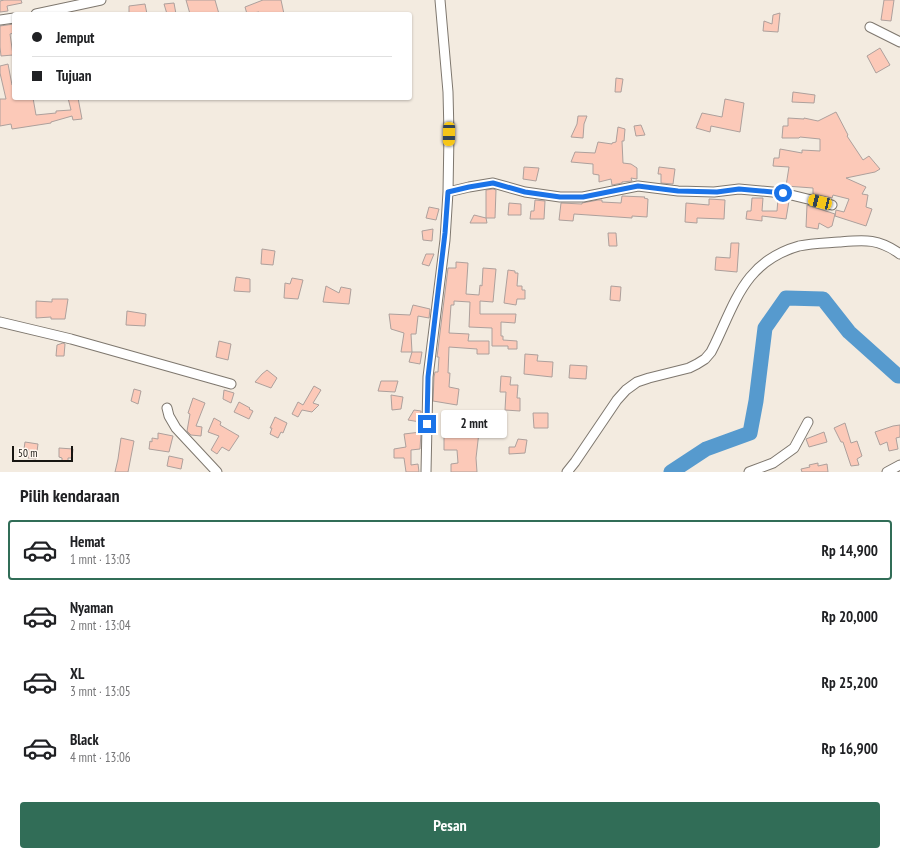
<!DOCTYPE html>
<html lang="id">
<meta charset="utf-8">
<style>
:root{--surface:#fff;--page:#f2f2f2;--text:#202124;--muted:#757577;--line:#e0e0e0;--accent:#316d57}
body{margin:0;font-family:"PT Sans Narrow",sans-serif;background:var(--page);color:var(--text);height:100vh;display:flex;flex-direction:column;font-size:15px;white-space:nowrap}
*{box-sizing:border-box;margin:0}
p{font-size:13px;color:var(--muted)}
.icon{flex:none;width:22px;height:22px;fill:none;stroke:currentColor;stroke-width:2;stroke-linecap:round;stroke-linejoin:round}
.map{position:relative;height:472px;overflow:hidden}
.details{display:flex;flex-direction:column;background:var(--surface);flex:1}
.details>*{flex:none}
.hud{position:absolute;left:12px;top:12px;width:400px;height:88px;border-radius:4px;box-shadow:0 1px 3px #0004;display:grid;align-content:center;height:88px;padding:0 20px;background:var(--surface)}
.scale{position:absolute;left:12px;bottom:10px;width:61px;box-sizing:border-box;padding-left:4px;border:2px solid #171511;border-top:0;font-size:11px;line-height:14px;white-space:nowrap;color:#171511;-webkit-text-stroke:3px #fff8f0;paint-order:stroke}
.end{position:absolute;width:18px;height:18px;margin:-9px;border:5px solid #1a73e8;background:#fff;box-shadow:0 0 0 2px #fff}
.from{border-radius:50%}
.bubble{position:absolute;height:28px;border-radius:4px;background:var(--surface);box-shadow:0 1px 3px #0004;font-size:13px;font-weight:600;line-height:28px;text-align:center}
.car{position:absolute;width:12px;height:24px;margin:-12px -6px;border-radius:5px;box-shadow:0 0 3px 1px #0007;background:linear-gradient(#f5c518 24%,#345 0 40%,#f5c518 0 76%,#345 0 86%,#f5c518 0)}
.hud b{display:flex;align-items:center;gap:14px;height:38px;font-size:15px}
.hud b+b{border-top:1px solid var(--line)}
.hud i{width:10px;height:10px;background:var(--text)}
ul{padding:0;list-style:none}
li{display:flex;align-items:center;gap:12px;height:60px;margin:0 8px 6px;padding:0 12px;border:2px solid transparent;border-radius:4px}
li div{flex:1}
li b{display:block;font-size:15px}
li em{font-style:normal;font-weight:600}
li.on{border-color:var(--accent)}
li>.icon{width:36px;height:36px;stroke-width:1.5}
h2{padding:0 20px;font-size:18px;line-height:48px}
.primary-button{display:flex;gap:8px;margin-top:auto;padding:8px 20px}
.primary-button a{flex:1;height:46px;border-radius:4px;background:var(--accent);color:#fff;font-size:16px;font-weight:600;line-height:46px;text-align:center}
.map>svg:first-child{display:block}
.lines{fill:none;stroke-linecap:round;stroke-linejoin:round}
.river{stroke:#569ace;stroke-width:15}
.building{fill:#fcc9b8;stroke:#ada09c}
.minor-casing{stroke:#7e776e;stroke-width:11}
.minor{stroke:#fff;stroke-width:9}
.route{stroke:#1a73e8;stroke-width:5}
</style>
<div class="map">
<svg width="900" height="472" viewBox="0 0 900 472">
<rect width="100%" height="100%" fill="#f3ebe0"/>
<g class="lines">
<path class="river" d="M671,472L706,449L750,433L756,401L765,328L786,298L823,299L849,332L898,376H900"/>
</g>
<path class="building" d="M4,0H21L22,3L7,6L8,11L0,12V1Z
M186,0H215L219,14H190Z
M263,0H281L284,14H259V12L247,14L245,7Z
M884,0H894L891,21L881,20Z
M174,3L176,14H167L164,4Z
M145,4L147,14H129V6Z
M780,13L778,32L763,31L764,21L772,24L773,15Z
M14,24V33L10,34L13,55L1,56L0,47V26Z
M880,48L890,65L876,73L867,56Z
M8,64L12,85H14V98H33L36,115L56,113V111L71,110L68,98H78L82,119L73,120L72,116L51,122V123L12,129L11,124L0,126V99H6L0,73V66Z
M616,78L623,79L621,92H615Z
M793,92L815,95L814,103L792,102Z
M725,99L744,103L740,132L711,126L710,132L696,128L702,113L722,117Z
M836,112L848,135L847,136L863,160L869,156L880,169L875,172L846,178L866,187L862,194L868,195L866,207L872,209L866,226L835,216L836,210L844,212L849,199L833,195L832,198L813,194V188L786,186L789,167L773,166L774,158H779L780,149L802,153V150L820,151V139L800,137L799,138H782L783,126H788V118L804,119V118L818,121Z
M578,116H587L584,124L583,138L571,137L577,124Z
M641,125L645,135L636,136L634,126Z
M618,127L625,129L624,141H622L623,163L631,164L637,168V179L631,178L632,181L622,182V183L612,185L611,179L599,182V175L593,174V164L571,162L575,152L595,153L598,142L612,144V143L616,142Z
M524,167L539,168L536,181L523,179Z
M659,167L675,169L673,184L661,183V174H658Z
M493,189L496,190L495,218H486V190Z
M622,196L645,197L644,198L648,199L647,217L632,216V218L574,214L573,221L559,220L561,203L582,204V203L598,200H602V202L621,203Z
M752,198H763L762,211H777L778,199L789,201L786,219L762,216V221L746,219L747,211H751Z
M709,199L725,200L724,219L697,218V223L685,222L686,203L709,205Z
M535,200L545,201L544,219H530L531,211H534Z
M509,203L521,204V215H508Z
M807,205L835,214L832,226L828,228L819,223L818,229L806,227Z
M429,207L439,209L436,220L426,218Z
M474,215L486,218L487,223H470Z
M433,229L432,241L423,240L422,231Z
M608,233H616L617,246H609Z
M731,243H739L737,272L715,270L716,257L730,258Z
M262,249L275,251L273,265L261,264Z
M426,254H434L429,266L422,264Z
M456,262L468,263L466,294L479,295L480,285L482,286L483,268L496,269L493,302L480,301V314H516L515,323L501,322V336H503V340L517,341V349H508V346H492V328L469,327L470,302L454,301V305H451L449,333L469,334L468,341H489V354H477V349L449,347L448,373H450L449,387L459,389L457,405L433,401L434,377L435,372H438L439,357H437L448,268H456Z
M508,270L515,271V273H518L517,286H522V290H525V299H517L516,305L504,303Z
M236,277L250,279V292L234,291Z
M292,278L303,280L298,299L284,298L285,283L290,284Z
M326,286L339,293L341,287L351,289L349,304L323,302Z
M611,286L621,287L620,301L610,300Z
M52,299H68L65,319H51V317L36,318V301L52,302Z
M413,305L430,309L429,318L418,316L416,334H411L412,352H401L404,333L391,329L389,314L410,315Z
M127,311L146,314L145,326L126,325Z
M219,341L231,344L228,360L216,357Z
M63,343L65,344L64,356H56L57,345Z
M412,352H422L420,364L409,362Z
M525,354L538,355L537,361L553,362L552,377L524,374Z
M570,365L587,366L586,379L569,378Z
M267,370L277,378L271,388L255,382L262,374Z
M501,376L511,377L510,385H518L517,398H520V411L505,410L506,392H500Z
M381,381H398L395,392L378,391Z
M314,386L321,390L313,403L319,405L312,412L302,410L298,417L292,414L298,402L303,405Z
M134,389L141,391L138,404L131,401Z
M224,390L234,393L231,403L223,399Z
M391,395L403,397L401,409L392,410Z
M193,398L205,403L196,426L202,427L201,436L191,435L187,431L190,414L188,413Z
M239,402L250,408L249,409L253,411L249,419L234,412Z
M414,410L421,411L420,422L408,420Z
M533,413H548V428H534Z
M275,417L287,423L283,433L281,432L278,438L270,434L272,428H270Z
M214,418L221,422L220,425L239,436L229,451L222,447L217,454L211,450L219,436L208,432Z
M845,423L851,443L857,441L862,456L857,459L859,465L851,466L843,442H841L834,428Z
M900,425V437L896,438L898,449L889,451L887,442L880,445L875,432L893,426Z
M421,432L420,449L411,450V465L418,464L419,472H406L404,458H394V449L406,447L404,434Z
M479,432L476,458L477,472H451V464L458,463L457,450H444V435H459V433Z
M824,432L827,442L809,447L806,439Z
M158,433L173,436L169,452L149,449L150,441L152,442V438L158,439Z
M121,438L134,441L128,472H115L118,459Z
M518,439L527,440L525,453L509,454V447H515Z
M25,442L38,444L36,459L28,458L29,450L24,449Z
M59,448L73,449L72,458H68V461H62V458L59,457Z
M169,456L183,459L181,469L167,466Z
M818,463V466L827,464L828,472H802L801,469L810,467L809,465Z"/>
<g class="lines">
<defs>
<path id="minor" d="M36,14L101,0
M0,20L14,18
M870,27L900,42
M448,192L469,187L493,183L525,192L560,197H583L638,186L678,191L714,192L739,189L783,193L832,205
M0,322L71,339L231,384
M167,408L169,416L176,428L217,472
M426,472L428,377L445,240L448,192L449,134L448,92L440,0
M567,472L575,462L617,400L626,390L637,382L649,378L689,368L697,364L705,359L711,352L715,344C736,300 746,261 799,246C812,243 826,243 839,242C864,240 878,238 900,254
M749,472L773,463L794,448L808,422
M887,472L900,465"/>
</defs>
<use href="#minor" class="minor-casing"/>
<use href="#minor" class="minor"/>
</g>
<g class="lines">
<path class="route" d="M427,424L428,377L445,233L448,192L469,187L493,183L525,192L560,197H583L638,186L678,191L717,192L739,189L783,193"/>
</g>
</svg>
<div class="scale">50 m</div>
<i class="end from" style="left:783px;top:193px"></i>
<i class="end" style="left:427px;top:424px"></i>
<div class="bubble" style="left:441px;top:410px;width:66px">2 mnt</div>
<i class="car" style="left:449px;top:134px;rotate:181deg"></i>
<i class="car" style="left:820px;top:202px;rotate:284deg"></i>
<div class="hud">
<b><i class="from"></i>Jemput</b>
<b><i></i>Tujuan</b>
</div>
</div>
<section class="details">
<h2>Pilih kendaraan</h2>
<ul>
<li class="on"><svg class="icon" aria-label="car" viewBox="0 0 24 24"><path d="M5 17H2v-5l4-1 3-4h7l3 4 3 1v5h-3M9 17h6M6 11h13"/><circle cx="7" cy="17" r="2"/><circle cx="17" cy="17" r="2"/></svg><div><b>Hemat</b><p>1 mnt · 13:03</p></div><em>Rp 14,900</em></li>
<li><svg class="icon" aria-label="car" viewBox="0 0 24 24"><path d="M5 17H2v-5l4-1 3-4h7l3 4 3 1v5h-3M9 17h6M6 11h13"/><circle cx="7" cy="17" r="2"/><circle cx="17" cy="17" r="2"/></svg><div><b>Nyaman</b><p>2 mnt · 13:04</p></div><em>Rp 20,000</em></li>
<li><svg class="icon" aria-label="car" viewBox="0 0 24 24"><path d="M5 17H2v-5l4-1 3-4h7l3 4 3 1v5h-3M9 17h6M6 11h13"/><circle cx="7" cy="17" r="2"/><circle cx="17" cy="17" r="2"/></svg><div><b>XL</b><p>3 mnt · 13:05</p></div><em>Rp 25,200</em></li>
<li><svg class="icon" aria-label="car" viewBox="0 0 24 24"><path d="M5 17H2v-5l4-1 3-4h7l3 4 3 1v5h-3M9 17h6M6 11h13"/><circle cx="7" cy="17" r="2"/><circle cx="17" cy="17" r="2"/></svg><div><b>Black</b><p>4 mnt · 13:06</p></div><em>Rp 16,900</em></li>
</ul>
<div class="primary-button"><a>Pesan</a></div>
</section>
